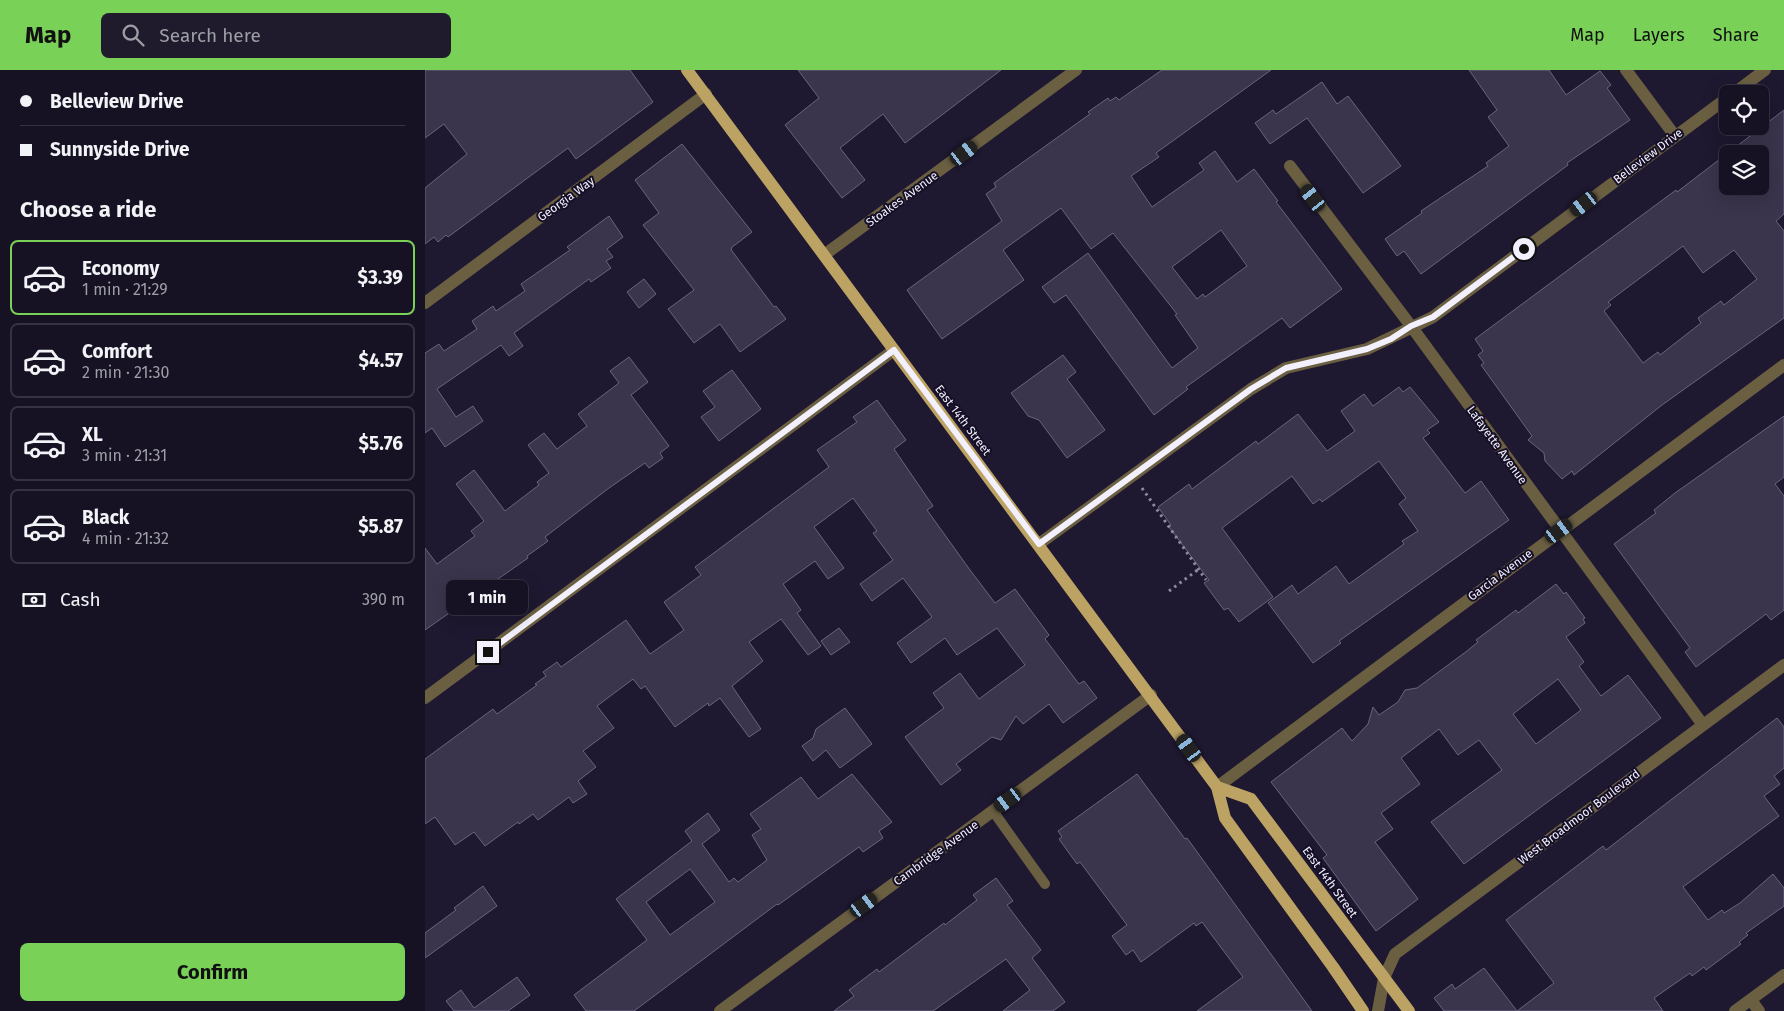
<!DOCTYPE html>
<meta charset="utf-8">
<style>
:root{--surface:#161224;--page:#1f1b2c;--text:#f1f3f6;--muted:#9e9ea6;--line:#353241;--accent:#79d158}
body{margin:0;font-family:"Fira Sans",sans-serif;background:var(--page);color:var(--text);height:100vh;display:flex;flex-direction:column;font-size:19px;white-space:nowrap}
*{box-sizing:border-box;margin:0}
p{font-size:16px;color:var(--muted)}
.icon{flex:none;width:28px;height:28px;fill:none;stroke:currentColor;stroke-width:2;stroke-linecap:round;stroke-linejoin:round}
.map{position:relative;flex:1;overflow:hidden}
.side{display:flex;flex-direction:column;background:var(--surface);width:425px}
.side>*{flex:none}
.hud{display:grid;align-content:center;height:110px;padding:0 20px;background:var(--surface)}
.controls{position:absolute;left:1294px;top:15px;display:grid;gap:10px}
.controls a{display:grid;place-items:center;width:50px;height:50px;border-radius:8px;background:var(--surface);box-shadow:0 5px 20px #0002,0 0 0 1px var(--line);font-size:25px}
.end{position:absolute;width:22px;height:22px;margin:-11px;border:6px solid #f3f0fe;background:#111;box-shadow:0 0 0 2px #111}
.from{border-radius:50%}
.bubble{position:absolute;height:35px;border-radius:8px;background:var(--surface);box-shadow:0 5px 20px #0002,0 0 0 1px var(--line);font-size:16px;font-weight:700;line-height:35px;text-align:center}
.car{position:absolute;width:15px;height:30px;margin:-15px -8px;border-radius:6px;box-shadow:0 0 4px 1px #0007;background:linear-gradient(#222 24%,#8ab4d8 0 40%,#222 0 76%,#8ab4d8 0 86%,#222 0)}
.hud b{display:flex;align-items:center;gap:18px;height:48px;font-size:19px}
.hud b+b{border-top:1px solid var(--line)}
.hud i{width:12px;height:12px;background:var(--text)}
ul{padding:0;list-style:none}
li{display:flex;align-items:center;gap:15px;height:75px;margin:0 10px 8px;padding:0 10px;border:2px solid var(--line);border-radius:8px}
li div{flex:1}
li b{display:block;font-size:19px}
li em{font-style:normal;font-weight:700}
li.active{border-color:var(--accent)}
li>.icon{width:45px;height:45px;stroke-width:1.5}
h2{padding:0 20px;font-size:22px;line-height:60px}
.pay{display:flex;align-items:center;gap:12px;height:55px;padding:0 20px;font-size:19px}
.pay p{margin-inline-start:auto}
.action{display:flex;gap:10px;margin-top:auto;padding:10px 20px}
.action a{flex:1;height:58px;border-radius:8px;background:var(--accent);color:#111;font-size:20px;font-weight:700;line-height:58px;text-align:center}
header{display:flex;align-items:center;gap:30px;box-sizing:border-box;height:70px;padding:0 25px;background:var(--accent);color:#111}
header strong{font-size:24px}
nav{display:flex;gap:28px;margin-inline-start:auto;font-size:18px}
.search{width:350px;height:45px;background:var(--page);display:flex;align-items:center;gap:12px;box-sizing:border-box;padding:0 18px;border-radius:8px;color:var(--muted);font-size:19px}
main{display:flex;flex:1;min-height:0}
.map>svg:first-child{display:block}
.building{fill:#3a344c;stroke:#6a6481;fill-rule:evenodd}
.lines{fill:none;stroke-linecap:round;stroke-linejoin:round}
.path{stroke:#8e8a9d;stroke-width:3;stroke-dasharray:2.5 4;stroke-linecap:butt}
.lane{stroke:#6b5f42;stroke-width:10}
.street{stroke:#6b5f42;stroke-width:12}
.primary{stroke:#bca263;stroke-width:12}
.route{stroke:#f3f0fe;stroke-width:6}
.labels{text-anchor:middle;stroke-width:4;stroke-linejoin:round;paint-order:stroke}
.street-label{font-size:12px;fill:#f3f0fe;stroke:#150f26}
</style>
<header>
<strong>Map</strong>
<div class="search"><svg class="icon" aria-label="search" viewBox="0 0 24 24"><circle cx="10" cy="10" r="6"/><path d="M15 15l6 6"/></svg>Search here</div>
<nav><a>Map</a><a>Layers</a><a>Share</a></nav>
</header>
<main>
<section class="side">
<div class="hud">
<b><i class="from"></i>Belleview Drive</b>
<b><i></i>Sunnyside Drive</b>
</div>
<h2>Choose a ride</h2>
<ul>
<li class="active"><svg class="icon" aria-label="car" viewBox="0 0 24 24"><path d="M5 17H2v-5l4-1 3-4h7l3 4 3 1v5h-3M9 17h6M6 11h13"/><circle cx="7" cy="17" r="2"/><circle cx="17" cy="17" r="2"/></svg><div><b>Economy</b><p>1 min · 21:29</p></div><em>$3.39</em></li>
<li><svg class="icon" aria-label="car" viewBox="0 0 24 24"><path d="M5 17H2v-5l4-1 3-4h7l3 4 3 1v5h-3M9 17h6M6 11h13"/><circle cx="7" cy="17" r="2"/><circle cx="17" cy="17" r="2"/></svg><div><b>Comfort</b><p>2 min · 21:30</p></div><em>$4.57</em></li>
<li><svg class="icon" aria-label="car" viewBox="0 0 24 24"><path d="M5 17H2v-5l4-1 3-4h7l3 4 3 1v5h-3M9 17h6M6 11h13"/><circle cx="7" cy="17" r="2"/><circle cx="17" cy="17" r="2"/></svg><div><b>XL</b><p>3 min · 21:31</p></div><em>$5.76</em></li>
<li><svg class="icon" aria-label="car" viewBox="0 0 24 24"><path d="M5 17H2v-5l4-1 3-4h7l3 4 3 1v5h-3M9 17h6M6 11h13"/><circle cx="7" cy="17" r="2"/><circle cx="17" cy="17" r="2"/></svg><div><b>Black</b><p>4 min · 21:32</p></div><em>$5.87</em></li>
</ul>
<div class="pay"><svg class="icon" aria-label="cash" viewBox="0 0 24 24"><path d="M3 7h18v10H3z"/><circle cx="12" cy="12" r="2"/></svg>Cash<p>390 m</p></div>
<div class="action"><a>Confirm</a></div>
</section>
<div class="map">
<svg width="1359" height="941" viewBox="0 0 1359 941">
<rect width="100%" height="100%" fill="#1e1830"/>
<path class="building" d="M0,0H205L228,32L151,89L143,78L23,167L21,165L13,172L9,167L0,174V118L42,84L19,54L0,68Z
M373,0H576L480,73L458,44L415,78L440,110L417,128L360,55L394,28Z
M737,0H846L731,83L734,87L706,106L727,137L779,100L774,93L790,81L812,112L829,99L853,131L851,132L917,219L865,258L857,248L761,317L763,319L729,345L641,225L629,233L617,217L663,183L747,298L773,278L750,245L752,244L688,163L666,179L636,138L578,180L599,210L517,269L482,220L577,151L561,124L571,117L569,113L665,44L663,42L683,28L685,31L691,27L694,30ZM796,160L822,196L780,227L778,224L772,229L747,197Z
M1044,0H1124L1141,25L1175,1L1186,15L1182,18L1205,50L1142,93L1143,95L996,204L979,181L972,186L960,169L997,143L996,141L1063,96L1061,93L1084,76L1063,47L1072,40Z
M897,12L912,34L923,26L976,96L938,123L882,48L845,74L830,53L848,40L851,44Z
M1359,40V144L1351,151L1359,161V248L1237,335L1149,405L1147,401L1137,409L1120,391L1119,383L1103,370L1107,366L1056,295L1059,293L1053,285L1058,281L1050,269L1251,120L1252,122ZM1302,84H1335V116H1302ZM1258,176L1278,203L1309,180L1332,209L1299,235L1296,231L1273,248L1276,253L1235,285L1233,282L1218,293L1179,241L1186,235L1183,232Z
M257,74L327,162L306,178L307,181L349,237L351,236L361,249L315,282L295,254L269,273L243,239L269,220L218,155L234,143L210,110Z
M184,146L198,167L182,179L188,187L181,191L186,198L166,212L164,209L89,263L98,276L84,286L76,275L12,319L31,347L48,336L58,351L20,377L7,358L0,363V283L14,274L19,281L52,259L47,251L68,236L71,241L100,221L96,214L145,180L142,177Z
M219,209L231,224L214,238L202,222Z
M638,285L651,302L642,309L680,360L642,388L614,350L603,346L586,323Z
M204,287L223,312L206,325L244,376L235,383L238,388L224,398L220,393L184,418L120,467L123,471L102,486L103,488L0,560V478L12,494L50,466L46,461L59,451L31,414L49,400L80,441L114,415L112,412L124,403L103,375L119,363L132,379L162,356L153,344L194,313L185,301Z
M307,300L336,339L294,371L276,347L290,337L278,321Z
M974,317L978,322L985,317L1014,352L1002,360L1005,363L998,368L1040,423L1056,411L1084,450L914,571L916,573L888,593L843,533L867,515L873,524L911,496L924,514L979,474L977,471L993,461L974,434L981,428L954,391L897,432L895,429L888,434L867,406L797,458L848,527L814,552L803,538L799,540L779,513L784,510L744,457L746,455L733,437L764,414L767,419L831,371L833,374L873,344L902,381L930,361L916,341L939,324L948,336Z
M452,330L481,370L469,379L508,436L502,440L545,500L570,533L590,519L624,565L620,569L654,614L659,611L672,628L638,653L624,634L598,654L591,646L576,670L567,667L531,694L536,700L516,715L480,667L519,638L508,623L535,603L554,629L600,595L572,558L532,585L520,568L486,593L472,573L507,547L478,508L447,531L435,514L468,490L448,463L452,461L428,428L389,457L419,498L403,509L390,491L358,514L376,540L372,543L396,576L383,585L356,549L324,572L338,591L307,616L336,659L324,667L295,628L284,636L283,633L250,657L220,616L216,619L208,609L172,636L189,658L158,681L171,697L153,711L162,724L148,733L144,727L113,750L108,744L94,754L93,752L60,776L49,762L30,775L10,747L0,754V689L68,639L72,644L112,615L110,614L121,606L118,602L132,592L136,597L201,550L225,584L259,560L239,532L276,505L270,497L404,397L392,380L432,352L428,347Z
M1359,346V407L1350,414L1359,426V540L1346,550L1341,544L1271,597L1260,582L1265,578L1189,474L1231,443L1229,440L1250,423Z
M1131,514L1139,524L1141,522L1160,548L1158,549L1160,553L1141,567L1159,592L1154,596L1176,626L1203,605L1236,648L1039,794L1006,752L1077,700L1054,670L1033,685L1014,659L976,688L995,714L956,743L968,759L950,772L993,829L951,861L898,788L902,785L846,712L917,658L927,671L943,654L948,637L954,645L973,632L980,620L992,618L1042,581L1053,572L1051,570L1091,540L1093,543ZM1133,609L1156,640L1111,674L1088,644Z
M414,558L425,572L406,585L396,571Z
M420,638L447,674L415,698L401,680L388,691L377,676L388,668L391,659Z
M1352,648L1359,657V698L1349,706L1355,714L1339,726L1354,746L1258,817L1283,850L1297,840L1299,843L1315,833L1348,804L1359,818V836L1321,863L1323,865L1314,872L1316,874L1281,900L1279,897L1267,906L1265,903L1229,928L1238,941H1019L1009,928L1027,914L1030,919L1059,898L1092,941L1129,913L1081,850L1178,776L1181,780Z
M427,704L467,752L454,761L458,768L438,782L434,777L353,835L352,834L209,941H161L149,925L222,870L191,829L267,771L260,761L283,743L295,760L277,774L304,812L309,808L313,812L342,790L327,765L336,759L325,744L376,707L393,729ZM265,799L290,832L245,865L221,832Z
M712,704L760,769L762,768L887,941H772L818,907L777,852L771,856L769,853L716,892L708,880L701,885L687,866L702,855L655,792L652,794L634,769L637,767L633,761Z
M571,808L588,831L582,835L616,880L607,888L640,932L628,941H578L605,920L581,889L508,941H409L429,926L424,920L452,899L454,902L519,853L520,855L552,830L548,825Z
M58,816L72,836L0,888V863L31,840L29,838Z
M92,907L105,925L83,941H29L21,931L36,920L49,938Z"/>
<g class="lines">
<path class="path" d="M717,418L781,510
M744,521L774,499"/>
<path class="lane" d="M568,741L620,814"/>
<path class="street" d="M1201,0L1250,66
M1308,24L1340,0
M865,96L986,256L1278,655
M399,185L651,0
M0,233L281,24
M614,474L826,319L861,298L942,279L1008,247L1302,28
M0,628L469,280
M792,717L1359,295
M1326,930L1334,941
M295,941L726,625
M953,941L959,908L970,884L1359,595
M1310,941L1359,905"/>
<path class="primary" d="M262,0L792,717L800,748L908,897L938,941
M792,717L826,729L984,941"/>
</g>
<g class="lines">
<path class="route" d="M63,582L469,280L614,474L826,319L861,298L942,279L966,269L986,256L1008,247L1099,179"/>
</g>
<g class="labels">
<g class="street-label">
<text transform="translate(1223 86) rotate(-37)" y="4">Belleview Drive</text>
<text transform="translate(141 129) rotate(-36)" y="4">Georgia Way</text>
<text transform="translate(477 129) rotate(-36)" y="4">Stoakes Avenue</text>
<text transform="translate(538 350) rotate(53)" y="4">East 14th Street</text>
<text transform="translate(1072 375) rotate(54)" y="4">Lafayette Avenue</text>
<text transform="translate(1075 505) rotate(-37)" y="4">Garcia Avenue</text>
<text transform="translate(1154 747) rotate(-37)" y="4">West Broadmoor Boulevard</text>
<text transform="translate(511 783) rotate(-36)" y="4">Cambridge Avenue</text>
<text transform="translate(905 812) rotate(54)" y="4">East 14th Street</text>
</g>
</g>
</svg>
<div class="controls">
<a><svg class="icon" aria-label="locate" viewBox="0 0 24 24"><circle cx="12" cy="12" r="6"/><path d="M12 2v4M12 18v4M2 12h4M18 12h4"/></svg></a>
<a><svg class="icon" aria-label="layers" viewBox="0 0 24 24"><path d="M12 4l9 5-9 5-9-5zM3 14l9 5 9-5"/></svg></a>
</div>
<i class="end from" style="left:1099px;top:179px"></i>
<i class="end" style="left:63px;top:582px"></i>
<div class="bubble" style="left:21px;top:510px;width:82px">1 min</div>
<i class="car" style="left:539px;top:83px;rotate:53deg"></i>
<i class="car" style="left:888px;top:128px;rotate:323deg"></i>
<i class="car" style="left:1159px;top:134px;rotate:233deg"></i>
<i class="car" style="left:1134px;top:461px;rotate:54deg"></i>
<i class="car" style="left:764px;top:678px;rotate:324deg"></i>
<i class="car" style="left:583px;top:730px;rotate:234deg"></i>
<i class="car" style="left:439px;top:835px;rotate:54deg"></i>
</div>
</main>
